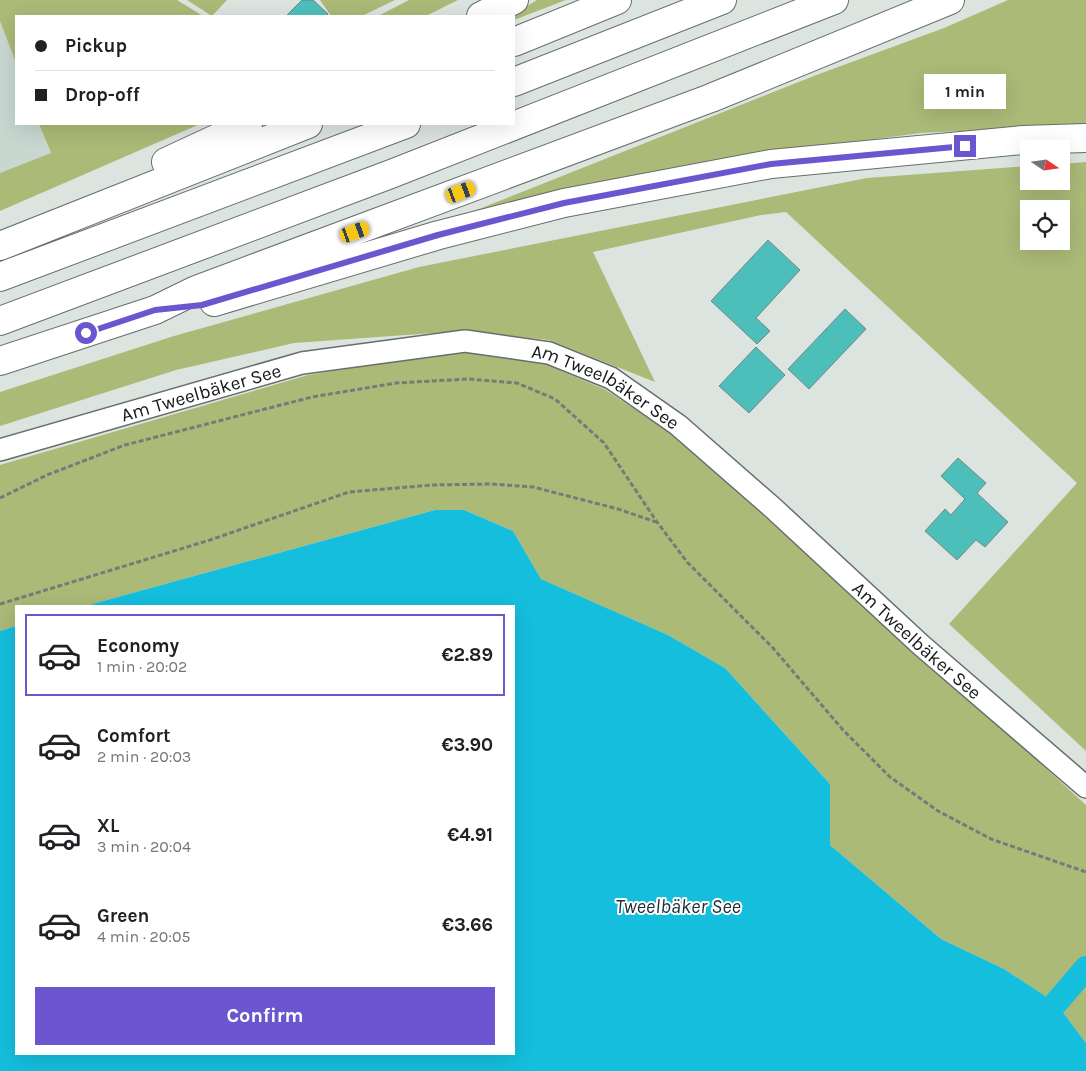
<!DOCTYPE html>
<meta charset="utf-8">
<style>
:root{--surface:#fff;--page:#f2f2f2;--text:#202124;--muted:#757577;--line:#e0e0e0;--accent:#6c56cf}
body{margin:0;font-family:Karla,sans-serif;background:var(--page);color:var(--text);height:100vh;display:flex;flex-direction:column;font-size:19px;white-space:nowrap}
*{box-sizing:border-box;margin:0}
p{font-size:16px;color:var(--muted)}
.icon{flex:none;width:28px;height:28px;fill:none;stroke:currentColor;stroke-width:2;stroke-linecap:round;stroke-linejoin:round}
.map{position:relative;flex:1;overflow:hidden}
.sheet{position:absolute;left:15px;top:605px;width:500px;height:450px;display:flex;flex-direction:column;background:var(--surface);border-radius:0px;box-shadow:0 5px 20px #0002}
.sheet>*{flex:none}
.guide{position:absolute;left:15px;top:15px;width:500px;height:110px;border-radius:0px;box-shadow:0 5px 20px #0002;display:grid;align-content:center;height:110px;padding:0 20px;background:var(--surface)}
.needle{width:32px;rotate:103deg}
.controls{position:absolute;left:1020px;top:140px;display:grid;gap:10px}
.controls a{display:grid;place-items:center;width:50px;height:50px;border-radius:0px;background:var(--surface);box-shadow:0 5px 20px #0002;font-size:25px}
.end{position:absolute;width:22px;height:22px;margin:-11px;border:6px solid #6c56cf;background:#fff;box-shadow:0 0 0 2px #fff}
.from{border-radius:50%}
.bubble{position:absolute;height:35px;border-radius:0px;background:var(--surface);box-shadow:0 5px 20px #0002;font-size:16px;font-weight:700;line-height:35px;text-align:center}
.car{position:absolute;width:15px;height:30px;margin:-15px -8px;border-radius:6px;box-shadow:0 0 4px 1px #0007;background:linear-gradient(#f5c518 24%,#345 0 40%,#f5c518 0 76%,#345 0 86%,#f5c518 0)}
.guide b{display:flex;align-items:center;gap:18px;height:48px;font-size:19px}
.guide b+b{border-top:1px solid var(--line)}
.guide i{width:12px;height:12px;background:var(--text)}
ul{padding:9px 0 0;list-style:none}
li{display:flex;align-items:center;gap:15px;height:82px;margin:0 10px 8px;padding:0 10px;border:2px solid transparent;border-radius:0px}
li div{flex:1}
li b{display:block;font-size:19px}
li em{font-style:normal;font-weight:700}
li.current{border-color:var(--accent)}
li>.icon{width:45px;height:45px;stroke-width:1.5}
.action{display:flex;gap:10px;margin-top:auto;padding:10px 20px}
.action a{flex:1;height:58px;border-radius:0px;background:var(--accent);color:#fff;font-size:20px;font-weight:700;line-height:58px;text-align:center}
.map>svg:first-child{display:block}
.built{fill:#c8d8d1}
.green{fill:#abba77;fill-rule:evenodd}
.water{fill:#15bedd}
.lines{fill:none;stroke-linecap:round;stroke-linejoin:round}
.canal{stroke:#15bedd;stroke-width:24}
.building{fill:#4dbfba;stroke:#7b8483}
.street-casing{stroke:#676e6b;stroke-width:24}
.highway-casing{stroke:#676e6b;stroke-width:30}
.path{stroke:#767b78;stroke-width:3;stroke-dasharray:5 2.5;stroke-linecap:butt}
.street{stroke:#fff;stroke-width:21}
.highway{stroke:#fff;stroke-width:28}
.route{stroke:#6c56cf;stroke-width:6}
.labels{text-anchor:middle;stroke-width:4;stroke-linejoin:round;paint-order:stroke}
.street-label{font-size:19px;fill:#161917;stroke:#fff}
.water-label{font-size:20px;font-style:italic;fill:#183036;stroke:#fff}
</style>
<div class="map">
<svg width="1086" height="1071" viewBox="0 0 1086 1071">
<rect width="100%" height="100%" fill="#dce4e0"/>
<path class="built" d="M0,21L16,63V124H39L51,154L0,173Z"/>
<path class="green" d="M0,0H177L203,16H16V63L0,21Z
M187,0H227L212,16Z
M320,0H395L362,16H331Z
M409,0H458L426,16H378Z
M537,0H566L514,20V16H510Z
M1008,0H1086V125L921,133L800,149L436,226L819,74L944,28Z
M39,124H200L0,211V173L51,153Z
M1086,162V751L949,624L1077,483L786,212L761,215L593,252L655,382L549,340L462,331L294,343L176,370L0,426V392L174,336L419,267L867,178L1029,166V181H1061V164ZM1029,209H1061V241H1029Z
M465,350L545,364L606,390L670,433L918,652L1086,805V1043L1056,1003L1004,969L941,939L830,845V784L725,668L668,635L541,579L513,531L464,510H435L85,606H16V626L0,631V465L308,375Z"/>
<path class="water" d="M435,510H464L513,531L541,579L668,635L725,668L830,784V845L941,939L1004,969L1056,1003L1086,1043V1071H0V631L16,626V1054H514V606H85Z"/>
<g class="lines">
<path class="canal" d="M1056,1003L1086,968"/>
</g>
<path class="building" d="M302,0H313L328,14L326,16H286Z
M768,240L800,270L756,318L770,331L757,344L711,301Z
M845,309L866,329L809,389L788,369Z
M756,347L785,375L749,413L719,386Z
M958,458L986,483L977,493L1008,522L985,547L976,540L957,560L925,531L945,509L951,515L965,499L941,476Z"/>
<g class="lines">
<defs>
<g id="street">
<path id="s1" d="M0,450L302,363L465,341L549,353L611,378L678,425L773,508L921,645L1086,787"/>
</g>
<path id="highway" d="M481,16L514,0
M514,42L617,0
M514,82L722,0
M166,162L248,124
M0,246L308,124
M0,277L406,124
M214,302L439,235L564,203L771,164L1023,140L1086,138
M0,321L391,174L834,0
M0,361L155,310L196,290L711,98L950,0"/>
</defs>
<use href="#street" class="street-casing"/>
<use href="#highway" class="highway-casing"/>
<path class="path" d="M0,498L47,475L125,445L312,397L396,383L468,379L517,383L555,399L604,443L657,522L687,562L773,648L843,730L890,777L938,811L991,839L1086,872
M0,604L210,540L349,492L432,485L491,484L533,487L618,509L656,522"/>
<use href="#street" class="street"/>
<use href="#highway" class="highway"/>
</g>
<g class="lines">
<path class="route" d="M86,333L155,310L202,305L438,235L564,203L771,164L965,146"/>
</g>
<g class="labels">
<g class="street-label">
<text dy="7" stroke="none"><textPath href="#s1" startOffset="629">Am Tweelbäker See</textPath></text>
<text dy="7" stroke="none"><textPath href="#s1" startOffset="209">Am Tweelbäker See</textPath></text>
<text dy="7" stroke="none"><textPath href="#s1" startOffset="1034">Am Tweelbäker See</textPath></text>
</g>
<g class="water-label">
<text x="678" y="913">Tweelbäker See</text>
</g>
</g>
</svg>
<div class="controls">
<a><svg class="needle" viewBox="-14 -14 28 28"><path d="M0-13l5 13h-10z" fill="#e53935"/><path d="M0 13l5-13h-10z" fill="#757577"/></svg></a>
<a><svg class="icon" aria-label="locate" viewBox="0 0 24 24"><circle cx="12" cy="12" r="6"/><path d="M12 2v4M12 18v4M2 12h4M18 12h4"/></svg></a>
</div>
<i class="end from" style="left:86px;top:333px"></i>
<i class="end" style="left:965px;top:146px"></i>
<div class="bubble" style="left:924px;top:74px;width:82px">1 min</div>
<i class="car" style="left:461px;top:192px;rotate:69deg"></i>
<i class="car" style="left:355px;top:232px;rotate:70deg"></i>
<div class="guide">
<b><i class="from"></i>Pickup</b>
<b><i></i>Drop-off</b>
</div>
<section class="sheet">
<ul>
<li class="current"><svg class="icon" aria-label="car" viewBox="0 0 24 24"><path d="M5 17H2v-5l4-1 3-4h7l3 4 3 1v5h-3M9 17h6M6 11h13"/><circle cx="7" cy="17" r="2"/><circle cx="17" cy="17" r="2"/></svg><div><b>Economy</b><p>1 min · 20:02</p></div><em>€2.89</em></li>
<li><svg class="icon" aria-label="car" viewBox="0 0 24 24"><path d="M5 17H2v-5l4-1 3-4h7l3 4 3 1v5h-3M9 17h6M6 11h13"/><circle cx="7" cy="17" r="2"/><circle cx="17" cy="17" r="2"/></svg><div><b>Comfort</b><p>2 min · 20:03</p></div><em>€3.90</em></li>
<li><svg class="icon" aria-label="car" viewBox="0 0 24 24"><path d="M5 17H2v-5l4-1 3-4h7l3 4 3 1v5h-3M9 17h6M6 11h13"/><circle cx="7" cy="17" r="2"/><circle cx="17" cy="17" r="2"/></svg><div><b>XL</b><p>3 min · 20:04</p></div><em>€4.91</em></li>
<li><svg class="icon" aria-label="car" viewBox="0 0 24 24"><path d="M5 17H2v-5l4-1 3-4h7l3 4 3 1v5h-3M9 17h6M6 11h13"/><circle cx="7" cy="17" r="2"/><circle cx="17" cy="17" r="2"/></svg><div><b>Green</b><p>4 min · 20:05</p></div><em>€3.66</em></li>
</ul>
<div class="action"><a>Confirm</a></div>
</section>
</div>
